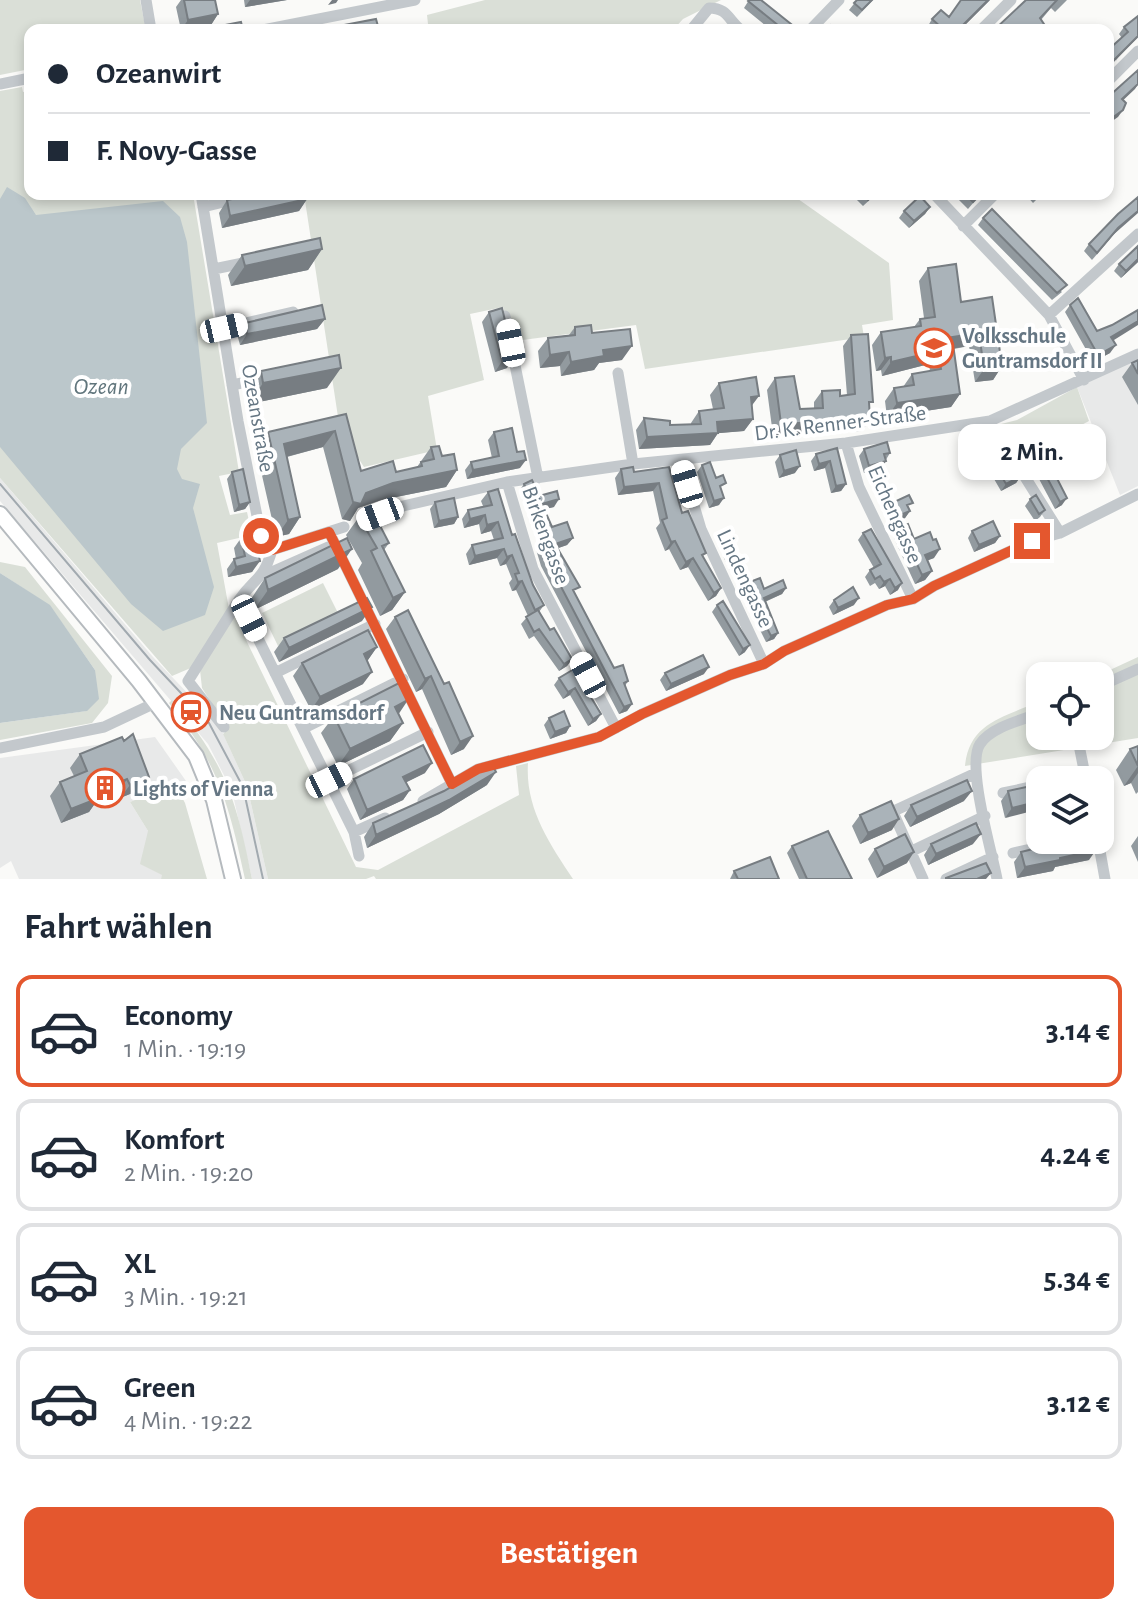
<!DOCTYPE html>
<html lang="de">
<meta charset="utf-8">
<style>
:root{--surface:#fff;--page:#f6f6f7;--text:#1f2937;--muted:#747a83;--line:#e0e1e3;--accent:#e4572e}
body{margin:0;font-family:"Alegreya Sans",sans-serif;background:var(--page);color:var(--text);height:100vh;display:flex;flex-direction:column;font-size:30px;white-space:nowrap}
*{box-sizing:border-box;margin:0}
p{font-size:26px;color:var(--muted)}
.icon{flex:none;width:44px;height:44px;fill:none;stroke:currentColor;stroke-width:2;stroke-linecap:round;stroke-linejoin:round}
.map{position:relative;height:879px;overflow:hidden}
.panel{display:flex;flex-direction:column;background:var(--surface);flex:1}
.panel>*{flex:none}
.hud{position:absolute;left:24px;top:24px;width:1090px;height:176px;border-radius:16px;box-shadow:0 4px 12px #0003;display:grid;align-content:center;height:176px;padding:0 24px;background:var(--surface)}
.fabs{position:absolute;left:1026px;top:662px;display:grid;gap:16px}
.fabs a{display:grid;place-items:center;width:88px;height:88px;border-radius:16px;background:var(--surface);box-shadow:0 4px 12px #0003;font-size:40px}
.end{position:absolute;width:36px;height:36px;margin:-18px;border:10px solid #e4572e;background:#fff;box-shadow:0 0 0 4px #fff}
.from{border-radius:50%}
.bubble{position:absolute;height:56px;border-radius:16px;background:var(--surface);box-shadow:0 4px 12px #0003;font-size:26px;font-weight:600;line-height:56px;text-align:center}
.car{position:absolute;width:24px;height:48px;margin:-24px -12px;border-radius:10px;box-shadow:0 0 6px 2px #0007;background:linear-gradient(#fff 24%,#345 0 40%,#fff 0 76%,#345 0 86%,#fff 0)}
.hud b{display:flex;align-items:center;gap:28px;height:76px;font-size:30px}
.hud b+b{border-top:2px solid var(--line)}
.hud i{width:20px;height:20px;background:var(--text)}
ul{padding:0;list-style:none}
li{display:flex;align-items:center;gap:24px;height:112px;margin:0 16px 12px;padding:0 8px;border:4px solid var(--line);border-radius:16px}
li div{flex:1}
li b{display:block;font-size:30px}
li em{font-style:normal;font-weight:600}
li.current{border-color:var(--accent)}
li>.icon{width:72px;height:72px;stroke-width:1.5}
h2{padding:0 24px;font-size:36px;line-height:96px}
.action{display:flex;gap:16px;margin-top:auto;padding:16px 24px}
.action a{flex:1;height:92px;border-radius:16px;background:var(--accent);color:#fff;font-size:32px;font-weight:600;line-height:92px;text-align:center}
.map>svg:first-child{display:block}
.built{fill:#e8e9e9}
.green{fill:#dadfd7}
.water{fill:#bbc7cb}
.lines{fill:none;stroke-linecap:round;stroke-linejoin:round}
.major-casing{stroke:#b5babe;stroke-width:18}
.minor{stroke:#c3c8cc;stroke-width:11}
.major{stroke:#fff;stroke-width:14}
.tram{stroke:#a2aab0;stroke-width:2}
.wall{fill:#929a9f}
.shaded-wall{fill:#777d82}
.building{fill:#aab3b9;stroke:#777d82;stroke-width:2}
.route{stroke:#e4572e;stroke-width:10}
.labels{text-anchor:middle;stroke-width:8;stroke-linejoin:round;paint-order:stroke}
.poi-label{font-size:22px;font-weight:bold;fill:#657683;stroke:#fff;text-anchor:start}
.street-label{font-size:22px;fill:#657683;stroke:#fff}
.water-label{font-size:24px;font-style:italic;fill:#60757c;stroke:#fff}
</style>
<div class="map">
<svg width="1138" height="879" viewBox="0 0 1138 879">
<rect width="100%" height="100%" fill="#fafaf8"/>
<path class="built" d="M1138,358V486L1120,495L1077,387Z
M0,478L153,657L220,727L247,786L268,879H252L232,791L208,744L0,501Z
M155,737L186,781L130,802L148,831L163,875L161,879H19L11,861L0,868V758Z"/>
<path class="green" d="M0,0H140L146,30H30V69L0,75Z
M485,0H721L683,19L673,30H408L428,24L427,15Z
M22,87L23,92L30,91V194H193L239,472L219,476L230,515L247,512L252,535L217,543L229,609L193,667L172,676L0,478V91Z
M304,194H791L889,263L893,320L862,325L864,337L645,369L636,325L515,341L503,307L470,314L484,380L428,396L437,450L364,467L340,430Z
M1077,387L1089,421L1019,458L1001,424L1017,420Z
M0,562L25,567L112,676L108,703L92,723L0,740V723L86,711L95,670L50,606L0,573Z
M323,583L339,615L278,646L262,613Z
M234,615L356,867L378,870L519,795L516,766L528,763C525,808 549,843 573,879H376L374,876L366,879H268L247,786L223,734L227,730L225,724L202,688L200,670Z
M1138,657V738L965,766C969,722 1005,717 1040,701V736H1100V676H1097Z
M172,700C225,762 237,801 252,879H245C229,804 218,763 169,703Z
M175,784L185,803L207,879H161L162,875L140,864L148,831L130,802Z"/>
<path class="water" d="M7,187L25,198L36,215L163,201L180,217L187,242L207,423L181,449L177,469L182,479L200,484L193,508L214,587L205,615L163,631L131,604L0,447V199Z
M0,573L50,605L95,670L99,699L87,711L0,723Z"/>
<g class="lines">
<defs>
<path id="major" d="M0,514L139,681L196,756L214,800L233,879"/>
</defs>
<use href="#major" class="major-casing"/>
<path class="minor" d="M146,0L151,30
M263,30L415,0
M691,30L709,8C728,8 728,20 741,30
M810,30L839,0
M981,30L1011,0
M1108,81L1138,51
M0,84L30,78
M201,194L238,421L261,536L272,550
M934,194L1049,315L1084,380
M203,207L256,194
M963,226L995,194
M214,269L248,262
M1049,315L1138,234
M505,316L538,478
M224,328L293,312
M618,373L633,464
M232,385L267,378
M990,421L1060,533
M846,443L859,487L913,599
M681,462L701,529L764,664
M507,482L533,569L616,728
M362,521L403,506L507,482L633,464L846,443L990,421L1138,354
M329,532L452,784
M272,550C263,581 256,576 239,600L354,832L359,856
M272,550L344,527
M265,575L335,544
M275,673L375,624
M1100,686L1138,669
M224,727L188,681L239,600
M304,728L403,679
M1079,745L1086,780
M0,748L104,727L155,703
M329,780L428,732
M1003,793L1040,785
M423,801L478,769L599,737L642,714L730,675L764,664L784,651L887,605L913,599L934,586L1032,541L1060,533L1138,494
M892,810L923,879
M896,810L976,773
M354,832L385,818
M1098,840L1105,879
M914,850L985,816
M1013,853L1071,840
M946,879L993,857
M997,879C992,852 966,765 980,744C991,727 1022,720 1040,713"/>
<use href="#major" class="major"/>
<path class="tram" d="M0,484L150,660L209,723L243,787L263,879"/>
</g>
<path class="wall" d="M181,0H215L218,14L211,25L181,30L176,7Z
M244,0H287L245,7Z
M749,0L795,30H771L744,8Z
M857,0H873L857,17L849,10Z
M990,0L960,30H932L928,26L932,19L949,17Z
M1026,0H1067L1055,12L1051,8L1041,20L1046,27L1044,30H994Z
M1138,16L1116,61L1122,38L1119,34L1124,27Z
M854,194H876L863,206L853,196Z
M953,194H976L979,196L968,209Z
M1025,194H1042L1033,203Z
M307,199L299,211L222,228L219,213L227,200Z
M930,207L925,214L909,228L899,218L904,211Z
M983,218L1062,292L1052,300L978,225Z
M1113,235L1092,260L1084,251L1089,244Z
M322,249L308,270L231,286L228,275L242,255Z
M1138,262L1121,278L1114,271L1119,264Z
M928,268L961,302L1002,366L993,380L975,382L969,346L954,349L960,394L951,407L887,417L885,401L894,388L903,387L912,374L930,371L929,364L882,376L881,370L876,371L872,345L881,332L914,327L920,319L924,318L919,281Z
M1070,305L1097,331L1113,341L1110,353L1093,362L1065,312Z
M489,312L507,368L495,372L482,322Z
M325,319L317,329L240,345L237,334L245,323Z
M575,327L592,333L622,360L599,363L594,370L561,376L560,366L540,368L538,351L548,338L569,335Z
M851,335L870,407V419L862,431L773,435L767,390L775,378L800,409L814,408V402L822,391L840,396L847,395L843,346Z
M1138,360V405L1122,377L1132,363Z
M261,371L327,388L249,404L247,391Z
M719,383L752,406L753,419L744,431L718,433L710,445L639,449L636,430L644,418L670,425H691V423L699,411L713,409L710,395Z
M346,414L361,471L396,472L417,467L431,447L457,470L446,487L381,500L358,508L350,521L342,519L323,447L287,457L300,517L289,534L276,537L256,449L268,432Z
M494,432L517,452L520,468L467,479L465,470L471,462L492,458L488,440Z
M977,434L1021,476L1016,483L1001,491L972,441Z
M837,448L846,484L841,491L831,493L825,468L814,471L811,461L816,454Z
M864,449L890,453L881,468L864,473L859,456Z
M780,455L795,473L779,478L775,462Z
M1036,457L1062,505L1055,509L1031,464Z
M702,465L721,490L719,505L709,508L697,472Z
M669,467L682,513L703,557L721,588L716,596L708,601L688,567L680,570L669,549L665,551L656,528L660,523L653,491L618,495L615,478L621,469L634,472Z
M232,472L250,502L245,509L234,512L227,479Z
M524,484L554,507L544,509L552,527L573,538L567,545L558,548L575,594L614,668L628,681L625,686L632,704L627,711L619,714L541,566L535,546L539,540V538L519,491Z
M488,492L512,535L533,585L544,605L539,612L550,630L572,659L567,666L559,671L534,636L529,639L521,624L528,616L516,590L512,591L509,583L512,579L506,564L500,566L497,558L469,565L466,554L472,545L494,540L491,531L481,534L479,524L464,528L462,519L468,510L483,506L481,501Z
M1030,499L1045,510L1040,517L1035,521L1025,506Z
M435,502L458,517L454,524L434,528L430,509Z
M892,503L909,508L910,511L905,518L894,523L887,510Z
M359,517L389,543L384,550L405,592L392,610L380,616L358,570L362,563L346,535Z
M900,527L914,539L934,558L927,560L932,571L925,580L915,584L893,536Z
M972,531L1000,536L995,543L974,552L968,538Z
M863,533L898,590L890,595L885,586L879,589L875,583L870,586L865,577L870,570L874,568L858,540Z
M241,538L263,551L252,572L228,577L227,569L234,559H236L234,548Z
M727,549L750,582L764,589L786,588L782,594L765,602L778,633L774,639L766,642L723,556Z
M338,569L254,610L251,599L265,578Z
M834,600L854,605L833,615L829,607Z
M717,605L745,652L739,656L712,612Z
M408,610L464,749L451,755L422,689L416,692L386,629L395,617Z
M362,621L279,662L274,652L284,638Z
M377,647L367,661L363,684L311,710L293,676L302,663Z
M574,669L601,714L596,721L588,726L570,695L563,699L554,685L559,678Z
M665,673L704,674L666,691L660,680Z
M334,716L403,723L390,741L338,766L321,733Z
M549,718L570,726L566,733L550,739L544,725Z
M124,741L149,777L140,790L120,798L118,793L96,802L89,812L61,823L50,796L60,782L74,776L70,768L80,754Z
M1138,746V792L1136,794L1131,783L1124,786L1116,770L1130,749Z
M425,773L406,782L410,790L403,800L360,820L347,789L354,779Z
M1040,784L1005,818L1001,801L1008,791Z
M487,785L439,814L367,848L364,837L373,823Z
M964,801L910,827L904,816L911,805Z
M860,815L892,830L860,844L852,826Z
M1138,836V862L1131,846Z
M931,844H973L928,865L924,855Z
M792,846L852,879H799L787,853Z
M875,849L907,863L877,878L868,859Z
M1021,852L1089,860L1055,867L1053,871L1017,878L1014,862Z
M734,871L779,879H730Z"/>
<path class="shaded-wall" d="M250,0H287L245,7Z
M332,0H338L336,3L328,5Z
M988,0H990L960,30H958Z
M218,14L211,25L181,30L188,20Z
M1138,36V37L1108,68V66Z
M1138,84L1135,89L1117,106L1122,99Z
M1123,110L1118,117L1108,124V121Z
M307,199L299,211L222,228L230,216Z
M930,207L925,214L909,228L914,221Z
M1138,211V213L1113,235L1092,260L1118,228Z
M322,249L308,270L231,286L245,266Z
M1138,259V262L1121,278L1126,271Z
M325,319L317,329L240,345L247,334Z
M1138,321V325L1106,345L1111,337Z
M979,333L969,346L943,350L952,337Z
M1116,345L1110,353L1093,362L1098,355Z
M632,346L622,360L599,363L594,370L561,376L571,362L603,350Z
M938,351L929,364L882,376L891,362Z
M569,352L560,366L540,368L550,355Z
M891,357L881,370L876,371L885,358Z
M514,358L507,368L495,372L502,361Z
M1002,366L993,380L975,382L984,369Z
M341,368L327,388L249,404L263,383Z
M960,394L951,407L887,417L897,403Z
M759,396L750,408L751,397Z
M753,419L744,431L709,434L717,422Z
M870,419L862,431L773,435L781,424Z
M335,431L323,447L274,460L284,444Z
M718,433L710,445L639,449L647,437Z
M526,460L520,468L467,479L473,470Z
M830,461L825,468L814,471L819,464Z
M886,461L881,468L864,473L869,466Z
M800,466L795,473L779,478L784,471Z
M457,470L446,487L381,500L358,508L350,521L342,519L353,502L366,493L393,483Z
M1021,476L1016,483L1001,491L1006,484Z
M659,483L653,491L618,495L624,487Z
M846,484L841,491L831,493L836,486Z
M724,498L719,505L709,508L714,501Z
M1067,498L1062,505L1055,509L1060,502Z
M559,499L554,507L537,511L542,504Z
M250,502L245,509L234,512L239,505Z
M910,511L905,518L894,523L898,516Z
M485,515L479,524L464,528L470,519Z
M300,517L289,534L276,537L288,520Z
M458,517L454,524L434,528L439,521Z
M498,522L491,531L481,534L487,525Z
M1000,536L995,543L974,552L979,545Z
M573,538L567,545L550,551L555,544Z
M675,541L669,549L665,551L671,542Z
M352,549L338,569L254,610L268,590Z
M504,549L497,558L469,565L475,556Z
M940,549L934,558L919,564L925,555Z
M512,555L506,564L500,566L507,557Z
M693,558L688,567L680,570L686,562Z
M260,561L252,572L228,577L236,567Z
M932,571L925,580L915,584L922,575Z
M890,579L885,586L879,589L884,582Z
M522,581L516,590L512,591L518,582Z
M902,583L898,590L890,595L895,588Z
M721,588L716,596L708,601L714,593Z
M786,588L782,594L759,604L764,598Z
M405,592L392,610L380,616L393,598Z
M859,598L854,605L833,615L838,608Z
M372,607L362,621L279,662L289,648Z
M778,633L774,639L766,642L771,636Z
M750,645L745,652L739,656L743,649Z
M377,647L368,660L355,667L364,654Z
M572,659L567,666L559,671L564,664Z
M709,667L704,674L666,691L671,684Z
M372,672L363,684L311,710L320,697Z
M431,676L422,689L416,692L425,679Z
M575,688L570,695L563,699L568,692Z
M408,700L396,718L395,707Z
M632,704L627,711L619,714L624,707Z
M601,714L596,721L588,726L593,719Z
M403,723L390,741L338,766L350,749Z
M570,726L566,733L550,739L555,732Z
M473,736L464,749L451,755L460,742Z
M432,763L425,773L397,787L403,777Z
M1138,766V773L1131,783L1124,786Z
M496,772L487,785L439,814L367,848L376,835Z
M149,777L140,790L120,798L130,785Z
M127,779L118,793L96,802L89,812L61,823L71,809L97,792Z
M410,790L403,800L360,820L367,810Z
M972,791L964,801L910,827L917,817Z
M1040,801V809L1005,818L1012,808Z
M899,819L892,830L860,844L868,833Z
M981,834L973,844L928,865L936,854Z
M1096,850L1089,860L1055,867L1053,871L1017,878L1025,867L1060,858Z
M914,852L907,863L877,878L884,867Z
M991,873L986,879H977Z"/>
<path class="building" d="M184,0H215L218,14L188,20Z
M749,0H761L796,28L795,30H784L748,1Z
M857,0H872L862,10L854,3Z
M961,0H988L958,30H944L932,19L941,10L949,17Z
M1026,0H1057L1040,18L1046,27L1043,30H994Z
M1138,16V36L1108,66V50L1128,32L1124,27Z
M376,19L379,30H318Z
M241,22L243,30H226L225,25Z
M831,25L837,30H826Z
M1138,70V84L1122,99L1126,103L1123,110L1108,121V97Z
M257,194H306L307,199L230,216L227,200Z
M863,194H874L868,200Z
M965,194H976L979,196L973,202Z
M920,196L930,207L914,221L904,211Z
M1138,197V211L1118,228L1097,253L1089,244L1118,214Z
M992,209L1067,285L1057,293L983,218Z
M320,238L322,249L245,266L242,255Z
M1138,246V259L1126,271L1119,264Z
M956,264L961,302L992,297L1002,366L984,369L979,333L952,337L960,394L897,403L894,388L914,385L912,374L941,369L938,351L891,362V357L885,358L881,332L921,326L920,319L935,317L928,268Z
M1078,298L1097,331L1112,325L1138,310V321L1111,337L1116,345L1098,355L1070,305Z
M322,305L325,319L247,334L245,323Z
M502,308L514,358L502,361L489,312Z
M591,325L592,333L630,329L632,346L603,350L604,356L571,362L569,352L550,355L548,338L575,335V327Z
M868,334L873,402H869L870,419L781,424L775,378L794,376L800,409L823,408L822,391L840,390V396L855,394L851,335Z
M339,355L341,368L263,383L261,371Z
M1138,360V374L1132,363Z
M756,377L759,396L751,397L753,419L717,422L718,433L647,437L644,418L670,421V425L701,424L699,411L724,408L719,383Z
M346,414L361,471L393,461L396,472L422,466L421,462L434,459L431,447L439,446L442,456L454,454L457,470L393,483L366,493L361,504L353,502L335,431L284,444L300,517L288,520L268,432Z
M992,426L1021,476L1006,484L977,434Z
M512,428L517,452L524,451L526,460L473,470L471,462L499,456L494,432Z
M887,442L890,453L884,454L886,461L869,466L864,449Z
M837,448L846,484L836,486L830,461L819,464L816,454Z
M796,450L800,466L784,471L780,455Z
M1044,453L1067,498L1060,502L1036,457Z
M710,462L716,478L723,475L726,483L720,486L724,498L714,501L702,465Z
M633,467L634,472L669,467L682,513L688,511L706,553L702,555L721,588L714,593L693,558L686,562L675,541L671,542L662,520L667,518L659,483L624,487L621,469Z
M243,469L250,502L239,505L232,472Z
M532,480L539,496L557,491L559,499L542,504L552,527L567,522L573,538L555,544L580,587L573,590L614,668L623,665L628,681L624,683L632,704L624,707L546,558L540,539L546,537L544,530L524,484Z
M498,489L512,535L515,534L533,585L544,605L535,610L522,581L518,582L515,574L519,573L512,555L507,557L504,549L475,556L472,545L503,538L498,522L487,525L485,515L470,519L468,510L492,505L488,492Z
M909,495L913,503L907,505L910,511L898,516L892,503Z
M1036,495L1045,510L1039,514L1030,499Z
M454,498L458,517L439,521L435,502Z
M365,510L373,512L389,543L382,546L405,592L393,598L371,551L377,548L359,517Z
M993,521L1000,536L979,545L972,531Z
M908,524L914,539L930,532L933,540L936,539L940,549L925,555L932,571L922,575L900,527Z
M871,529L902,583L895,588L890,579L884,582L880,576L875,579L870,570L881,564L863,533Z
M259,534L263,551L258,552L260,561L236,567L234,559L245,556L241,538Z
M347,538L352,549L268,590L265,578Z
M734,546L750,582L760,578L764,589L783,580L786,588L764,598L778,633L771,636L727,549Z
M853,587L859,598L838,608L834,600Z
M367,598L372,607L289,648L284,638Z
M723,601L750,645L743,649L717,605Z
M408,610L444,684L449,682L473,736L460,742L431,676L425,679L395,617Z
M538,610L550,630L554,628L572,659L564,664L539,629L534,632L526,617Z
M368,630L377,647L364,654L372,672L320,697L302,663Z
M703,655L709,667L671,684L665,673Z
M574,669L601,714L593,719L575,688L568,692L559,678Z
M399,683L408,700L395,707L403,723L350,749L334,716Z
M564,711L570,726L555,732L549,718Z
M133,734L149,777L130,785L127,779L97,792L99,798L71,809L60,782L87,771L80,754L122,737L124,741Z
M423,745L432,763L403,777L410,790L367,810L354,779Z
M1138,746V766L1130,749Z
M491,763L496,772L449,800L376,835L373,823L444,791Z
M1082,775L1083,780H1061Z
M967,780L972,791L917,817L911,805Z
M1040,784V801L1012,808L1008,791Z
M891,801L899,819L868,833L860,815Z
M976,823L981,834L936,854L931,844Z
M828,831L852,879H807L792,846Z
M905,834L914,852L884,867L875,849Z
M1069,840H1094L1096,850L1060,858V860L1025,867L1021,852Z
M770,857L779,879H738L734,871Z
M986,863L991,873L977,879H946V878Z"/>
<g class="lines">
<path class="route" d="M261,536L272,550L329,532L452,784L478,769L599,737L642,714L730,675L764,664L784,651L887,605L913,599L934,586L1032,541"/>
</g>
<defs>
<symbol id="school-ring" viewBox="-11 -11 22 22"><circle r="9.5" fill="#fff" stroke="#e4572e" stroke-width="1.5"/><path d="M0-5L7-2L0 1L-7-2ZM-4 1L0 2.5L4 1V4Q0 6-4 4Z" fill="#e4572e"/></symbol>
<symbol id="station-ring" viewBox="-11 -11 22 22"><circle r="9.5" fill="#fff" stroke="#e4572e" stroke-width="1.5"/><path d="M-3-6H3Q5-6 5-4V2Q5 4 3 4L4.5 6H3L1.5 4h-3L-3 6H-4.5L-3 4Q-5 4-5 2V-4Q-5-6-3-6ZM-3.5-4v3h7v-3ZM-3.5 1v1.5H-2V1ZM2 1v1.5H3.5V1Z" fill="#e4572e"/></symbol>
<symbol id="building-ring" viewBox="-11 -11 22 22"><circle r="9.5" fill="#fff" stroke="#e4572e" stroke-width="1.5"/><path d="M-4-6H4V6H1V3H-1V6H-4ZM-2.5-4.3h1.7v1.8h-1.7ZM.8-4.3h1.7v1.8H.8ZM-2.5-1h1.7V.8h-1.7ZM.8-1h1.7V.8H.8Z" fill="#e4572e"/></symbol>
</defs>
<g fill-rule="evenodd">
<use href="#school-ring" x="912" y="326" width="44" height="44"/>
<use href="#station-ring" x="169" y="690" width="44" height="44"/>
<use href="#building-ring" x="83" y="766" width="44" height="44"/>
</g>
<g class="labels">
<g class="poi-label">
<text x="962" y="343">Volksschule<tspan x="962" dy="25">Guntramsdorf II</tspan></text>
<text x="219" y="720">Neu Guntramsdorf</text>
<text x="133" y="796">Lights of Vienna</text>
</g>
<g class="street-label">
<text transform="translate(259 418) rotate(80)" y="8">Ozeanstraße</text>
<text transform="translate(840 422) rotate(-7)" y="8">Dr. K. Renner-Straße</text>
<text transform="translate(896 514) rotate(66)" y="8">Eichengasse</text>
<text transform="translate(547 535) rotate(70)" y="8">Birkengasse</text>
<text transform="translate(746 578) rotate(65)" y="8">Lindengasse</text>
</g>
<g class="water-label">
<text x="101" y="394">Ozean</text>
</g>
</g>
</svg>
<div class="fabs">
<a><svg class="icon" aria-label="locate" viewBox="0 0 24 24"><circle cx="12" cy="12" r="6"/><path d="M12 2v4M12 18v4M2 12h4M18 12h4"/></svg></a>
<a><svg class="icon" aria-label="layers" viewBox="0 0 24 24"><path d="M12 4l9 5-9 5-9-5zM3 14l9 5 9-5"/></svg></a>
</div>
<i class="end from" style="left:261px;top:536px"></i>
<i class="end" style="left:1032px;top:541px"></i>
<div class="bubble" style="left:958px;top:424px;width:148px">2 Min.</div>
<i class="car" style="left:224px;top:328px;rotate:77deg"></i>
<i class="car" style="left:511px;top:343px;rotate:349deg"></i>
<i class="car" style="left:687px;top:484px;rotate:343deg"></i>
<i class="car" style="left:380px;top:514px;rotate:249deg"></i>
<i class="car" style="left:249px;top:618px;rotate:154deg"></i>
<i class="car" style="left:588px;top:675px;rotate:332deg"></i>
<i class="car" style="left:329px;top:780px;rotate:64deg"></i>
<div class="hud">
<b><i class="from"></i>Ozeanwirt</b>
<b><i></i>F. Novy-Gasse</b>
</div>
</div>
<section class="panel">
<h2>Fahrt wählen</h2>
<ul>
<li class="current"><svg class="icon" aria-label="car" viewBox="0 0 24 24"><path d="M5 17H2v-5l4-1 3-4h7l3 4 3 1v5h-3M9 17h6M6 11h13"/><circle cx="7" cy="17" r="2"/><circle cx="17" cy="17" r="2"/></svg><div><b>Economy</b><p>1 Min. · 19:19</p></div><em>3.14 €</em></li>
<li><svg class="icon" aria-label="car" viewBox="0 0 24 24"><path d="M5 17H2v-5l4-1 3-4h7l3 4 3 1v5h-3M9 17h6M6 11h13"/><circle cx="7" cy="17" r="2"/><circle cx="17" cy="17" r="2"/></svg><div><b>Komfort</b><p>2 Min. · 19:20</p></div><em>4.24 €</em></li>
<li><svg class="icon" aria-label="car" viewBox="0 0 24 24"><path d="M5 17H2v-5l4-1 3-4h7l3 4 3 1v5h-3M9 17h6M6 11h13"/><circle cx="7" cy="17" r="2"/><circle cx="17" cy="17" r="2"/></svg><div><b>XL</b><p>3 Min. · 19:21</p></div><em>5.34 €</em></li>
<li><svg class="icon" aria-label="car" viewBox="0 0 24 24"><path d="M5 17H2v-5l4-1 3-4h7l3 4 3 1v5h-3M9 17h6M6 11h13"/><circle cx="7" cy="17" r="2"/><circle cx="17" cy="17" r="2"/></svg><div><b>Green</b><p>4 Min. · 19:22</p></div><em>3.12 €</em></li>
</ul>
<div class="action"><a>Bestätigen</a></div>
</section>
